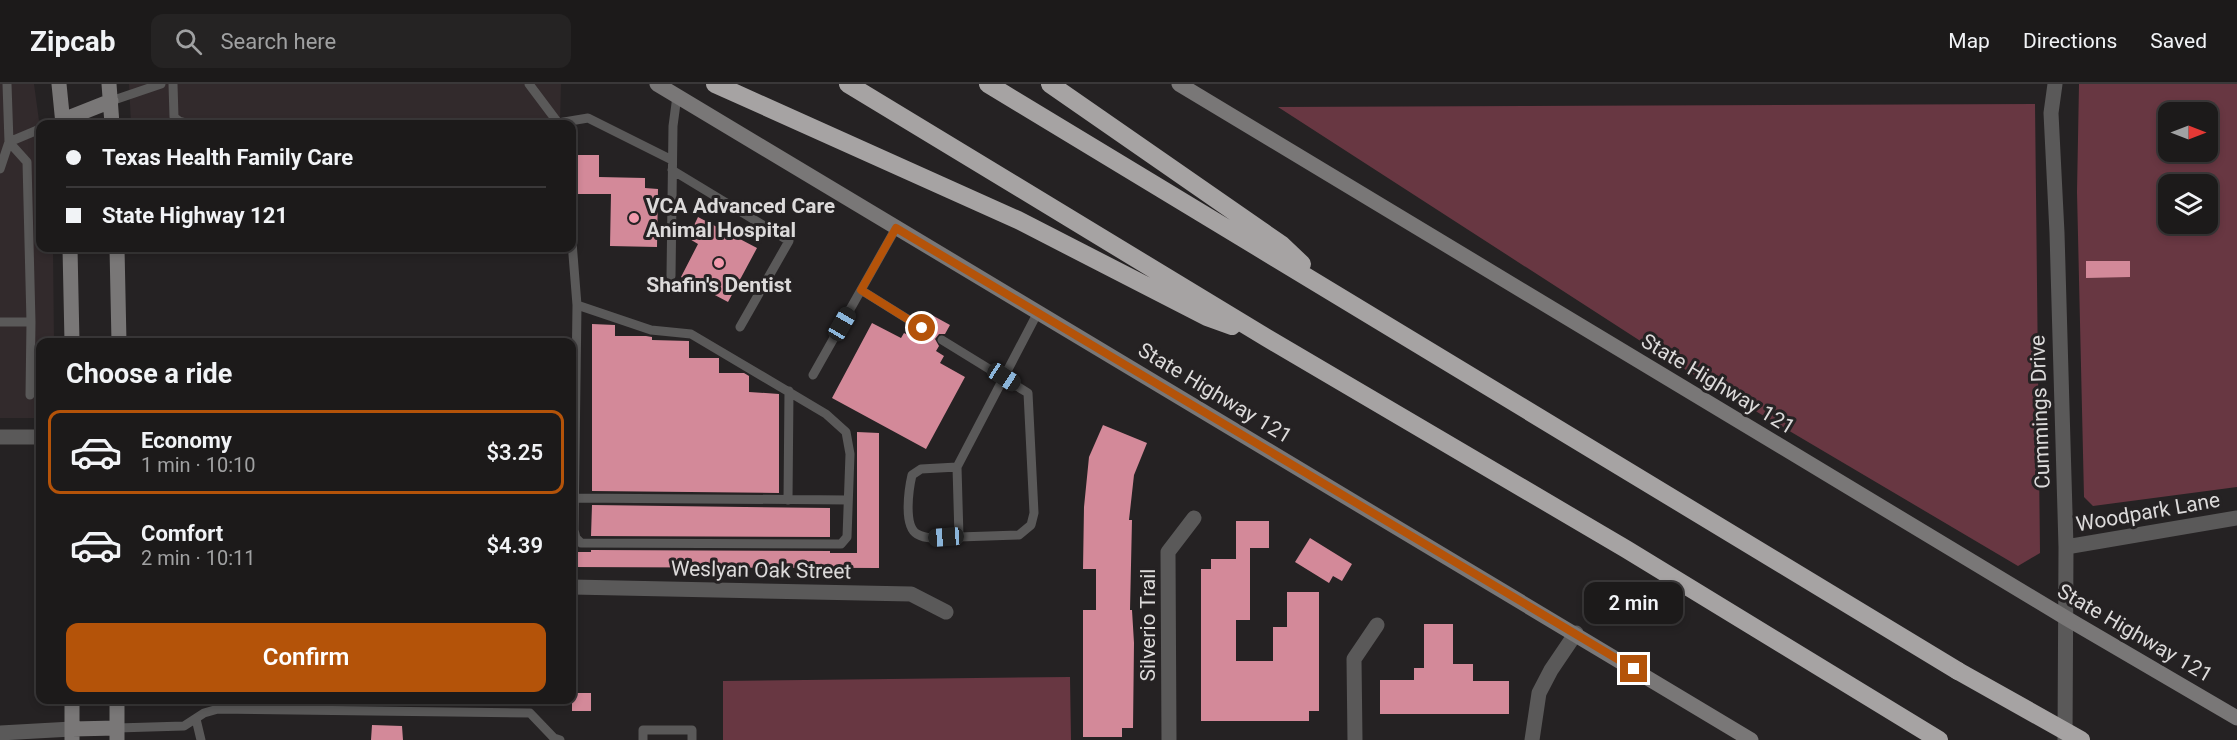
<!DOCTYPE html>
<meta charset="utf-8">
<style>
:root{--surface:#1c1a1a;--page:#252323;--text:#f1f3f6;--muted:#a0a1a2;--line:#3a3839;--accent:#b45309}
body{margin:0;font-family:Roboto,sans-serif;background:var(--page);color:var(--text);height:100vh;display:flex;flex-direction:column;font-size:22px;white-space:nowrap}
*{box-sizing:border-box;margin:0}
p{font-size:20px;color:var(--muted)}
.icon{flex:none;width:33px;height:33px;fill:none;stroke:currentColor;stroke-width:2;stroke-linecap:round;stroke-linejoin:round}
.map{position:relative;flex:1;overflow:hidden}
.side{position:absolute;left:36px;top:254px;width:540px;height:366px;display:flex;flex-direction:column;background:var(--surface);border-radius:12px;box-shadow:0 3px 9px #0003,0 0 0 2px var(--line)}
.side>*{flex:none}
.guide{position:absolute;left:36px;top:36px;width:540px;height:132px;border-radius:12px;box-shadow:0 3px 9px #0003,0 0 0 2px var(--line);display:grid;align-content:center;height:132px;padding:0 30px;background:var(--surface)}
.needle{width:39px;rotate:90deg}
.buttons{position:absolute;left:2158px;top:18px;display:grid;gap:12px}
.buttons a{display:grid;place-items:center;width:60px;height:60px;border-radius:12px;background:var(--surface);box-shadow:0 3px 9px #0003,0 0 0 2px var(--line);font-size:30px}
.end{position:absolute;width:27px;height:27px;margin:-14px;border:8px solid #b45309;background:#fff;box-shadow:0 0 0 3px #fff}
.from{border-radius:50%}
.bubble{position:absolute;height:42px;border-radius:12px;background:var(--surface);box-shadow:0 3px 9px #0003,0 0 0 2px var(--line);font-size:20px;font-weight:600;line-height:42px;text-align:center}
.car{position:absolute;width:18px;height:36px;margin:-18px -9px;border-radius:8px;box-shadow:0 0 4px 2px #0007;background:linear-gradient(#222 24%,#8ab4d8 0 40%,#222 0 76%,#8ab4d8 0 86%,#222 0)}
.guide b{display:flex;align-items:center;gap:21px;height:57px;font-size:22px}
.guide b+b{border-top:2px solid var(--line)}
.guide i{width:15px;height:15px;background:var(--text)}
ul{padding:0;list-style:none}
li{display:flex;align-items:center;gap:18px;height:84px;margin:0 12px 9px;padding:0 18px;border:3px solid transparent;border-radius:12px}
li div{flex:1}
li b{display:block;font-size:22px}
li em{font-style:normal;font-weight:600}
li.on{border-color:var(--accent)}
li>.icon{width:54px;height:54px;stroke-width:1.5}
h2{padding:0 30px;font-size:27px;line-height:72px}
.button{display:flex;gap:12px;margin-top:auto;padding:12px 30px}
.button a{flex:1;height:69px;border-radius:12px;background:var(--accent);color:#fff;font-size:24px;font-weight:600;line-height:69px;text-align:center}
header{display:flex;align-items:center;gap:36px;box-sizing:border-box;height:84px;padding:0 30px;background:var(--surface);border-bottom:2px solid var(--line)}
header strong{font-size:28px}
nav{display:flex;gap:33px;margin-inline-start:auto;font-size:21px}
.search{width:420px;height:54px;background:var(--page);display:flex;align-items:center;gap:15px;box-sizing:border-box;padding:0 21px;border-radius:12px;color:var(--muted);font-size:22px}
.map>svg:first-child{display:block}
.built{fill:#322a2c}
.green{fill:#683742;fill-rule:evenodd}
.building{fill:#d38999}
.lines{fill:none;stroke-linecap:round;stroke-linejoin:round}
.service{stroke:#5a5959;stroke-width:9}
.minor{stroke:#5a5959;stroke-width:15}
.tertiary{stroke:#5a5959;stroke-width:15}
.secondary{stroke:#797777;stroke-width:15}
.motorway{stroke:#a6a3a3;stroke-width:18}
.motorway-bridge{stroke:#a6a3a3;stroke-width:18}
.route{stroke:#b45309;stroke-width:8}
.poi-dot{fill:#f29aad;stroke:#252223;stroke-width:2}
.labels{text-anchor:middle;stroke-width:6;stroke-linejoin:round;paint-order:stroke}
.poi-label{font-size:21px;font-weight:bold;fill:#dcdada;stroke:#252223;text-anchor:start}
.street-label{font-size:21px;fill:#dcdada;stroke:#252223}
</style>
<header>
<strong>Zipcab</strong>
<div class="search"><svg class="icon" aria-label="search" viewBox="0 0 24 24"><circle cx="10" cy="10" r="6"/><path d="M15 15l6 6"/></svg>Search here</div>
<nav><a>Map</a><a>Directions</a><a>Saved</a></nav>
</header>
<div class="map">
<svg width="2237" height="656" viewBox="0 0 2237 656">
<rect width="100%" height="100%" fill="#252223"/>
<path class="built" d="M0,0H34L40,44V164H53L54,258H40V334H0Z
M129,0H561L560,40H131Z"/>
<path class="green" d="M2079,0H2237V403L2093,422L2084,413L2077,108ZM2169,28H2208V68H2169ZM2169,100H2208V140H2169Z
M2035,20L2040,469L2018,482L1676,280L1278,23Z
M1070,593L1071,656H723V597Z"/>
<path class="building" d="M577,71H599V93L645,94V104L658,105L657,163L610,162L611,110H577Z
M698,133L757,164L728,218L681,193L698,160L688,154Z
M2086,177H2130V193L2086,194Z
M930,230L950,241L945,250H939L935,255L939,262L936,267L944,272L940,279L965,293L926,365L832,314L872,239L901,254L904,249L916,255L919,250H925L928,247V241L925,238Z
M592,240L615,241V252H646L652,253V256L689,257V274H719V289H744L749,292V308L779,310V409L592,407Z
M1103,341L1147,359L1134,391L1129,436H1132L1130,526H1132L1134,559L1133,644H1122V653H1083V526H1096V485H1083L1084,423L1089,373Z
M857,348L879,349V484L572,483V468H591V466L830,467V469H857Z
M592,421L830,424V453L591,452Z
M1236,437H1269V464H1250V536H1236V577H1273V543H1287V508H1319V627H1309V637H1201V485H1211V475H1236Z
M1310,454L1352,480L1342,497L1333,492L1329,499L1295,478Z
M1424,540H1453V580H1473V597H1509V630H1380V596H1414V584H1424Z
M572,609H591V627H572Z
M372,641L402,642L403,656H371Z"/>
<g class="lines">
<path class="service" d="M7,0L9,58L40,45
M173,0L174,33L179,37L190,40L558,39L588,34L672,76
M529,0L559,40
M111,17L161,0
M0,85L9,58L27,78L31,238L30,311
M672,86L789,157L740,243
M572,158L577,221L574,446L576,454L581,459L841,460L847,453L850,370L846,348L826,330L691,250L651,246L577,221
M671,192L673,42L677,12
M861,206L922,244
M0,238H31
M942,256L1028,309L1034,429L1031,441L1019,451L959,453L957,383L1038,228
M813,291L896,144
M957,383L921,385L912,391C909,404 903,442 917,450C929,457 946,453 959,453
M574,414L848,416
M788,416L789,307
M196,635L201,656
M117,644L184,642L204,629L218,625L530,629L554,654L560,656
M643,656V646H692V656"/>
<path class="minor" d="M0,353H40
M572,503L911,510L946,528
M0,649L72,645
M1169,656L1168,468L1194,434
M1355,656L1354,575L1377,541
M1532,656L1539,609L1551,586L1576,549"/>
<path class="tertiary" d="M2055,0L2051,29L2057,149L2066,463L2065,656
M2066,463L2237,434"/>
<path class="secondary" d="M59,0L63,40
M109,0L112,40
M657,0L1751,656
M1179,0L2066,534L2237,634
M63,36L111,17
M70,164L72,258
M117,164L119,258
M72,615V656
M72,645L117,644
M117,656V615"/>
<path class="motorway" d="M715,0L1018,136L1207,233L1232,242
M848,0L1267,254L1626,465L1939,656
M988,0L1958,587
M1050,0L1282,161L1302,180"/>
<path class="motorway-bridge" d="M1958,587L2081,656"/>
</g>
<g class="lines">
<path class="route" d="M922,244L861,206L896,144L1634,585"/>
</g>
<g class="poi-dot">
<circle cx="634" cy="134" r="6"/>
<circle cx="719" cy="179" r="6"/>
</g>
<g class="labels">
<g class="poi-label">
<text x="646" y="129">VCA Advanced Care<tspan x="646" dy="24">Animal Hospital</tspan></text>
<text x="719" y="208" text-anchor="middle">Shafin's Dentist</text>
</g>
<g class="street-label">
<text transform="translate(1718 300) rotate(31)" y="7">State Highway 121</text>
<text transform="translate(1215 309) rotate(31)" y="7">State Highway 121</text>
<text transform="translate(2040 328) rotate(-92)" y="7">Cummings Drive</text>
<text transform="translate(2148 428) rotate(-10)" y="7">Woodpark Lane</text>
<text transform="translate(761 486) rotate(1)" y="7">Weslyan Oak Street</text>
<text transform="translate(1148 541) rotate(-90)" y="7">Silverio Trail</text>
<text transform="translate(2135 549) rotate(30)" y="7">State Highway 121</text>
</g>
</g>
</svg>
<div class="buttons">
<a><svg class="needle" viewBox="-14 -14 28 28"><path d="M0-13l5 13h-10z" fill="#e53935"/><path d="M0 13l5-13h-10z" fill="#a0a1a2"/></svg></a>
<a><svg class="icon" aria-label="layers" viewBox="0 0 24 24"><path d="M12 4l9 5-9 5-9-5zM3 14l9 5 9-5"/></svg></a>
</div>
<i class="end from" style="left:922px;top:244px"></i>
<i class="end" style="left:1634px;top:585px"></i>
<div class="bubble" style="left:1584px;top:498px;width:99px">2 min</div>
<i class="car" style="left:842px;top:240px;rotate:30deg"></i>
<i class="car" style="left:1004px;top:293px;rotate:123deg"></i>
<i class="car" style="left:946px;top:453px;rotate:266deg"></i>
<div class="guide">
<b><i class="from"></i>Texas Health Family Care</b>
<b><i></i>State Highway 121</b>
</div>
<section class="side">
<h2>Choose a ride</h2>
<ul>
<li class="on"><svg class="icon" aria-label="car" viewBox="0 0 24 24"><path d="M5 17H2v-5l4-1 3-4h7l3 4 3 1v5h-3M9 17h6M6 11h13"/><circle cx="7" cy="17" r="2"/><circle cx="17" cy="17" r="2"/></svg><div><b>Economy</b><p>1 min · 10:10</p></div><em>$3.25</em></li>
<li><svg class="icon" aria-label="car" viewBox="0 0 24 24"><path d="M5 17H2v-5l4-1 3-4h7l3 4 3 1v5h-3M9 17h6M6 11h13"/><circle cx="7" cy="17" r="2"/><circle cx="17" cy="17" r="2"/></svg><div><b>Comfort</b><p>2 min · 10:11</p></div><em>$4.39</em></li>
</ul>
<div class="button"><a>Confirm</a></div>
</section>
</div>
